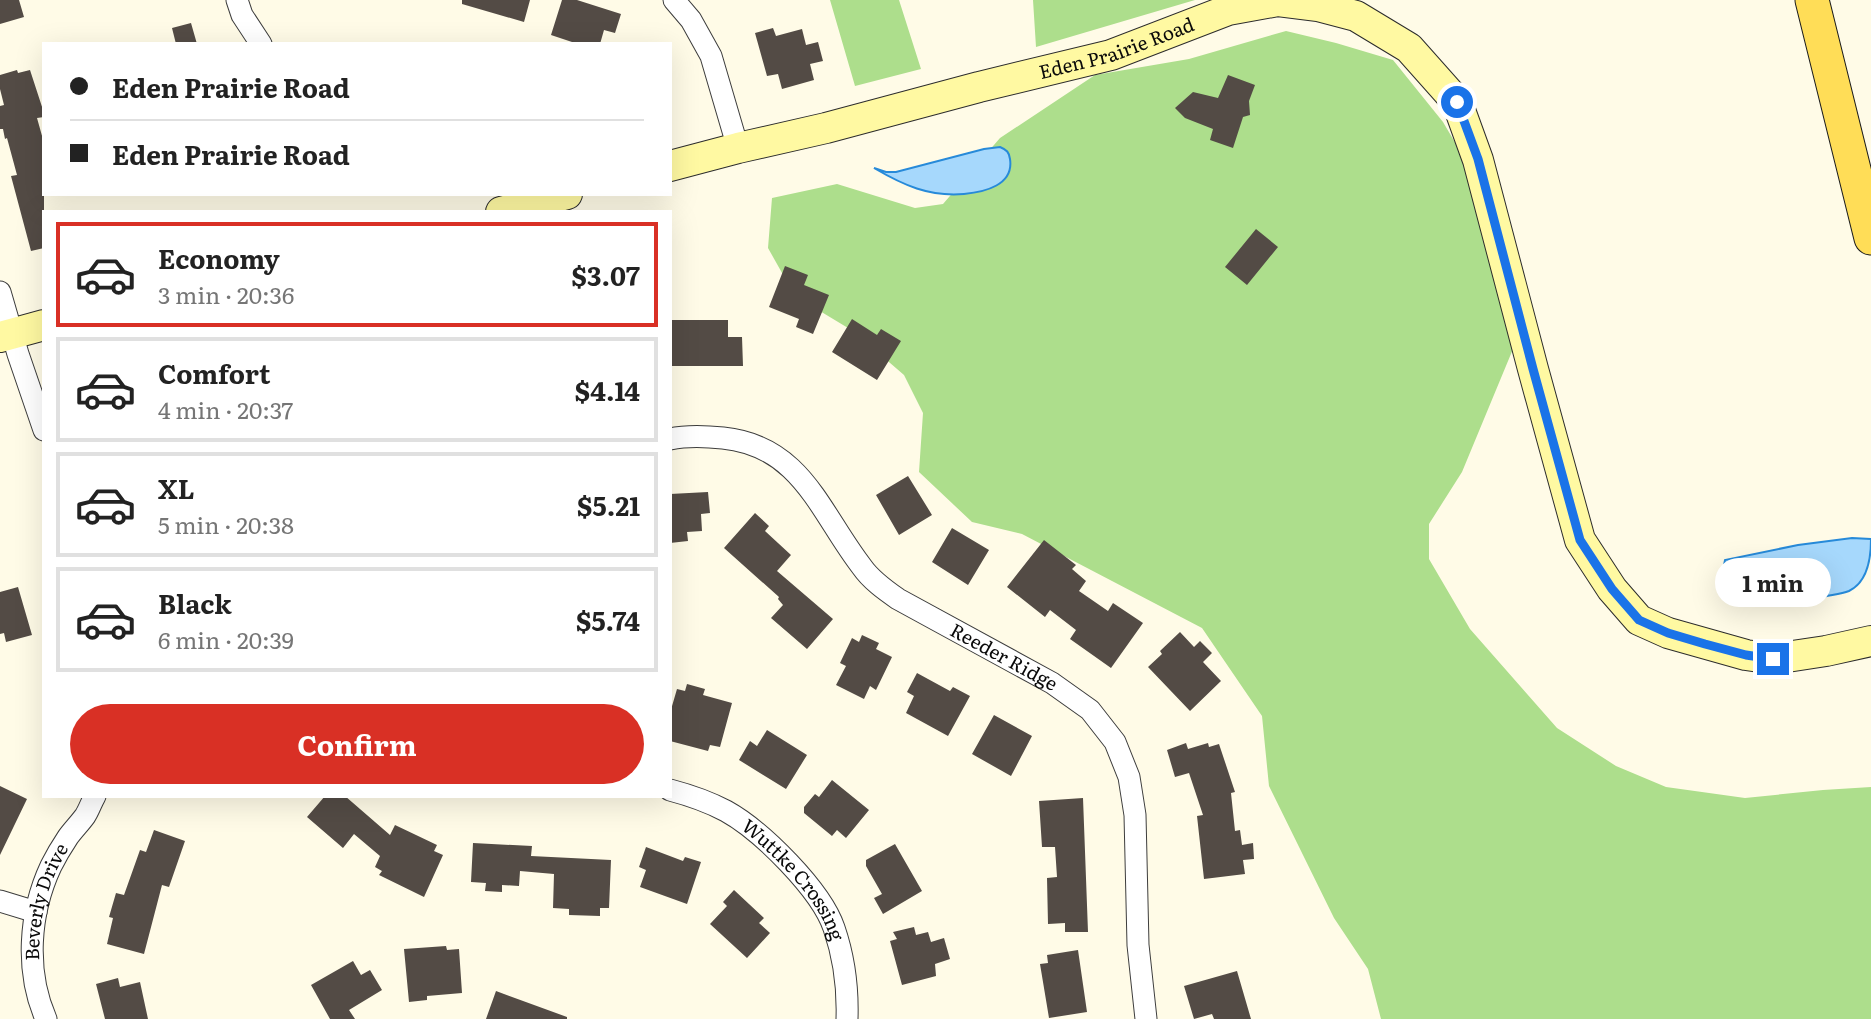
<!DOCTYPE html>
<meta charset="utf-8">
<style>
:root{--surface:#fff;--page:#f6f6f6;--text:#222;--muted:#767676;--line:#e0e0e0;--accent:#d93025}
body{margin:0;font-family:Literata,serif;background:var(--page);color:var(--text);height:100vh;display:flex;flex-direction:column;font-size:26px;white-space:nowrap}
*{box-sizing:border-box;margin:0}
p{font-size:23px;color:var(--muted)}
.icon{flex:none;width:38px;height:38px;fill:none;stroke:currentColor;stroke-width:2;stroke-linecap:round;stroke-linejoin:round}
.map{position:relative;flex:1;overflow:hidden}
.drawer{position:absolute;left:42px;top:210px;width:630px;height:588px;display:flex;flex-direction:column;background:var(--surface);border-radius:0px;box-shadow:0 7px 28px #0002}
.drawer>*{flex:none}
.hud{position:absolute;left:42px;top:42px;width:630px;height:154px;border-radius:0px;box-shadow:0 7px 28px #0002;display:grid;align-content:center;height:154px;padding:0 28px;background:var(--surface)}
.end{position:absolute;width:32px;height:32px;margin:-16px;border:9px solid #1a73e8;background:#fff;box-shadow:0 0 0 4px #fff}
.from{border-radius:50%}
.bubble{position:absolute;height:49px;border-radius:24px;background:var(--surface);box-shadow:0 7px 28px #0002;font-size:23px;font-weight:700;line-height:49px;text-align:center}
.hud b{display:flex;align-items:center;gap:24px;height:66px;font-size:26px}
.hud b+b{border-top:2px solid var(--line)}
.hud i{width:18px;height:18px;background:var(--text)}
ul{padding:12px 0 0;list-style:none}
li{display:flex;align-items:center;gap:21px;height:105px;margin:0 14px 10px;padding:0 14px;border:4px solid var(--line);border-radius:0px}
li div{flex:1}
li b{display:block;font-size:26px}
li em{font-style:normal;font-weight:700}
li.on{border-color:var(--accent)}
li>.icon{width:63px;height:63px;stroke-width:1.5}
.button{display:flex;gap:14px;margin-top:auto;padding:14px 28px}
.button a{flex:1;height:80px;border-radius:42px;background:var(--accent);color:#fff;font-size:28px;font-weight:700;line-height:80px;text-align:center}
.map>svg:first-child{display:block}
.forest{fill:#adde8c}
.water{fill:#a6d8fc;stroke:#278ad9;stroke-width:2}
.building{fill:#534b45}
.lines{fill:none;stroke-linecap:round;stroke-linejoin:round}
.street-casing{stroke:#3d3d3d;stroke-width:23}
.secondary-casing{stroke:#2c2c2c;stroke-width:32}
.primary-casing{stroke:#1b1b1b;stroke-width:35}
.street{stroke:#fff;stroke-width:21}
.secondary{stroke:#fff9a2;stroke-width:30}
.primary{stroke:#ffdd57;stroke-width:33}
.route{stroke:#1a73e8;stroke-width:9}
.labels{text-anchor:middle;stroke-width:7;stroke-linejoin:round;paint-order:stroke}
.street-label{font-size:19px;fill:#0a0a0a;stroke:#fff}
</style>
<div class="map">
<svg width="1871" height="1019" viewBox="0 0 1871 1019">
<rect width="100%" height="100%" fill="#fffbe7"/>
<path class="forest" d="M830,0H899L921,69L855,86Z
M1033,0H1195L1036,47Z
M1286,31L1336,43L1393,60L1443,122L1487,197L1513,349L1462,472L1429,524V559L1470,629L1557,728L1616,766L1666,787L1745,798L1823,790L1871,787V1019H1381L1368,969L1334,918L1269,786L1262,716L1202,628L1022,534L972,522L919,472L923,413L904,375L853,331L795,296L768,248L772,198L837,184L915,208L943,204L1000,138L1095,75L1189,59Z"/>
<path class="water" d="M1000,147C1007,150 1009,152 1010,159C1014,185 985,192 964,194C929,197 903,185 874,168L886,172H896L984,149Z
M1852,538L1871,539C1871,557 1868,582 1849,591C1841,594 1831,595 1823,597C1813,599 1801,604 1791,604C1765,604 1742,590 1722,575L1725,560L1798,545Z"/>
<path class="building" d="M0,0H19L24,17L0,24Z
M462,0H530L524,22L462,4Z
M562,0H577L621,14L615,33L604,30L600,44H578L551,35Z
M191,23L197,44H176L172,28Z
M773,28L776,36L802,29L806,45L818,42L823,61L810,64L814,80L782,89L778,74L767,76L755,33Z
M17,70L18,73L30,70L44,113V117L37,118L44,143V248L31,251L11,176L17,175L7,138L5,139L3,129H0V106L4,105L0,89V75Z
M1228,75L1255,85L1249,101L1250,115L1243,117L1233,148L1210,140L1213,129L1185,118L1175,108L1193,92L1218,98Z
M1256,229L1278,247L1247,285L1225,267Z
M785,266L808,275L804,285L829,295L813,334L796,327L799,319L769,307Z
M852,319L877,335L881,329L901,341L877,380L832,352Z
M670,320H728V337H742L743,366H670Z
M908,476L932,515L899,535L876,495Z
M708,492L710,513L701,514L702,531L687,532L688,541L670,543V494Z
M755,513L769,526L765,531L791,555L777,571L833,619L807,649L771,618L783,605L778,599L779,597L724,548Z
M952,528L989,550L968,585L932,562Z
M1044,540L1076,565L1072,569L1086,581L1079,591L1108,611L1113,603L1143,623L1111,668L1070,639L1076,630L1050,610L1045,617L1007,587Z
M18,587L32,635L6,642L4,633L0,634V592Z
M1180,632L1194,647L1200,641L1212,653L1203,662L1221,681L1190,711L1148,667L1162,654L1160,651Z
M862,635L879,643L876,649L892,657L876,690L870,686L864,699L836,685L846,666L840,663L852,638L859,642Z
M917,673L950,691L953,687L970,696L948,736L906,713L914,696L907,692Z
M687,684L705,689L703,695L732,703L720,747L710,745L708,751L670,741V713L677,689L685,691Z
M994,715L1032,736L1011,776L972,754Z
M767,730L807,755L786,789L739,760L750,741L757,746Z
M1186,743L1188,749L1208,743L1209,747L1219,744L1235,792L1231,793L1235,831L1240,830L1242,845L1253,843L1254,859L1243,860L1245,874L1204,879L1197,816L1203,815L1189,773L1175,777L1167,750Z
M832,780L869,810L846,838L837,830L832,836L804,813V807L815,794L819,797Z
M0,786L27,799L0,855Z
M325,796H345L390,835L395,825L437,845L434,851L443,855L424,897L379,875L382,871L375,867L380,856L354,834L343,848L307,817Z
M1083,798L1088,932H1065V923L1048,924L1047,878L1057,877L1055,847H1042L1039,801Z
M154,830L185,841L169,887L162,885L144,954L107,944L113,918L109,917L116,893L124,895L140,850L146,852Z
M473,843L532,846L531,856L611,860L609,908H600V916L569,915V909L553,908L554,874L520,871L519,886L502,885V892L485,891L486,883L471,882Z
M895,844L922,891L883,914L874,898L882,894L866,866V860Z
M646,847L683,861L685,857L701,862L687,904L640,887L646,870L639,867Z
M734,890L764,918L759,923L770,933L747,958L710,924L727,906L723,902Z
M914,927L916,935L928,932L931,942L944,938L950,959L935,964L936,976L902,985L890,941L897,939L893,932Z
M446,946L447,950L459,949L462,993L427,996V1000L409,1002L404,949Z
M1078,950L1087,1012L1049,1018L1040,964L1048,963L1047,955Z
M353,961L361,975L370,970L382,990L349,1010L355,1019H330L311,985Z
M1237,971L1251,1019H1214L1212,1014L1194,1019L1184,986Z
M118,978L120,987L140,982L148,1019H105L96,984Z
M496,991L567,1017V1019H486Z"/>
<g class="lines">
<defs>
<g id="street">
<path d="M237,0L242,15L261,44"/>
<path d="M674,0L691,20L711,56L738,148"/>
<path d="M0,292L18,354L44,430"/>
<path id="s1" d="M670,439C688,435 705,436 723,438C802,446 820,513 862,567C871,580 885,590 898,599L1052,683L1090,710L1115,742L1129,777L1135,815L1138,945L1146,1019"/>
<path id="s2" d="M670,790C689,795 709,802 726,811C762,831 821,890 834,928C844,957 848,989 847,1019"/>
<path d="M0,901L36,912"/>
<path id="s3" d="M46,1019C25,971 29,913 51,866C56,856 62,846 68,837C73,830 80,823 85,816C89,810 91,803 95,796"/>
</g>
<g id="secondary">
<path id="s4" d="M670,166L738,148L826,128L979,87L1111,55L1228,10L1278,1L1318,6L1356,16L1409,48L1457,102L1478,160L1533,369L1580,540L1612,589L1639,620L1668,633L1746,655L1773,659L1826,651L1871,641"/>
<path d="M501,212L567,194"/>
<path d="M0,337L44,325"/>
</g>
<path id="primary" d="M1812,0L1871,238"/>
</defs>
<use href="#street" class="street-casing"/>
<use href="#secondary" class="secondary-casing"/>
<use href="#primary" class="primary-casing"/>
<use href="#street" class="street"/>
<use href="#secondary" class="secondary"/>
<use href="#primary" class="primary"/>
</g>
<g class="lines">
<path class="route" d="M1457,102L1478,159L1533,369L1580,540L1612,589L1639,620L1668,633L1705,644L1746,655L1773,659"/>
</g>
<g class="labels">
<g class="street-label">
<text dy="7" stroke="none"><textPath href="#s4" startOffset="462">Eden Prairie Road</textPath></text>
<text dy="7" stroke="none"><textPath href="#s1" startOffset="420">Reeder Ridge</textPath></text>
<text dy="7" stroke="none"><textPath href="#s2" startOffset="158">Wuttke Crossing</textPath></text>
<text dy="7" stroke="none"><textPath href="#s3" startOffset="121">Beverly Drive</textPath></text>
</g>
</g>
</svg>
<i class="end from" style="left:1457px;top:102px"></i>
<i class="end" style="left:1773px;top:659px"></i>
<div class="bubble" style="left:1715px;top:558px;width:116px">1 min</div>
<div class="hud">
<b><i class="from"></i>Eden Prairie Road</b>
<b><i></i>Eden Prairie Road</b>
</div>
<section class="drawer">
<ul>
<li class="on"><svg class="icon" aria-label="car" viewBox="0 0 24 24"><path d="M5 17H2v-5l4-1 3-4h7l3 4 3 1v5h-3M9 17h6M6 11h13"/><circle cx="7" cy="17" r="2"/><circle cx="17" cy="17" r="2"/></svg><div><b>Economy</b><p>3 min · 20:36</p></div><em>$3.07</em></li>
<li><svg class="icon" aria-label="car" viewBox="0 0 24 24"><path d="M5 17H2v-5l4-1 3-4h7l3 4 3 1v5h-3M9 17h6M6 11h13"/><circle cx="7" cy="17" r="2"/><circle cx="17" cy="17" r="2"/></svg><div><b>Comfort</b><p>4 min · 20:37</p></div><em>$4.14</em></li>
<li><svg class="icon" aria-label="car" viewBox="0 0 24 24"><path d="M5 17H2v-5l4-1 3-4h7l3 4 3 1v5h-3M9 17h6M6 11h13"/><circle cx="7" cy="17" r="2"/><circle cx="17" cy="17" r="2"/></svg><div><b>XL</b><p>5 min · 20:38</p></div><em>$5.21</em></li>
<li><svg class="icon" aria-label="car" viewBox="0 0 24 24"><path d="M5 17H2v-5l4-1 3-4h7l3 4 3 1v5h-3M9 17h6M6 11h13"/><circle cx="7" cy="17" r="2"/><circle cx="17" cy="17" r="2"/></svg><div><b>Black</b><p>6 min · 20:39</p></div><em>$5.74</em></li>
</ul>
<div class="button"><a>Confirm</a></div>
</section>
</div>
